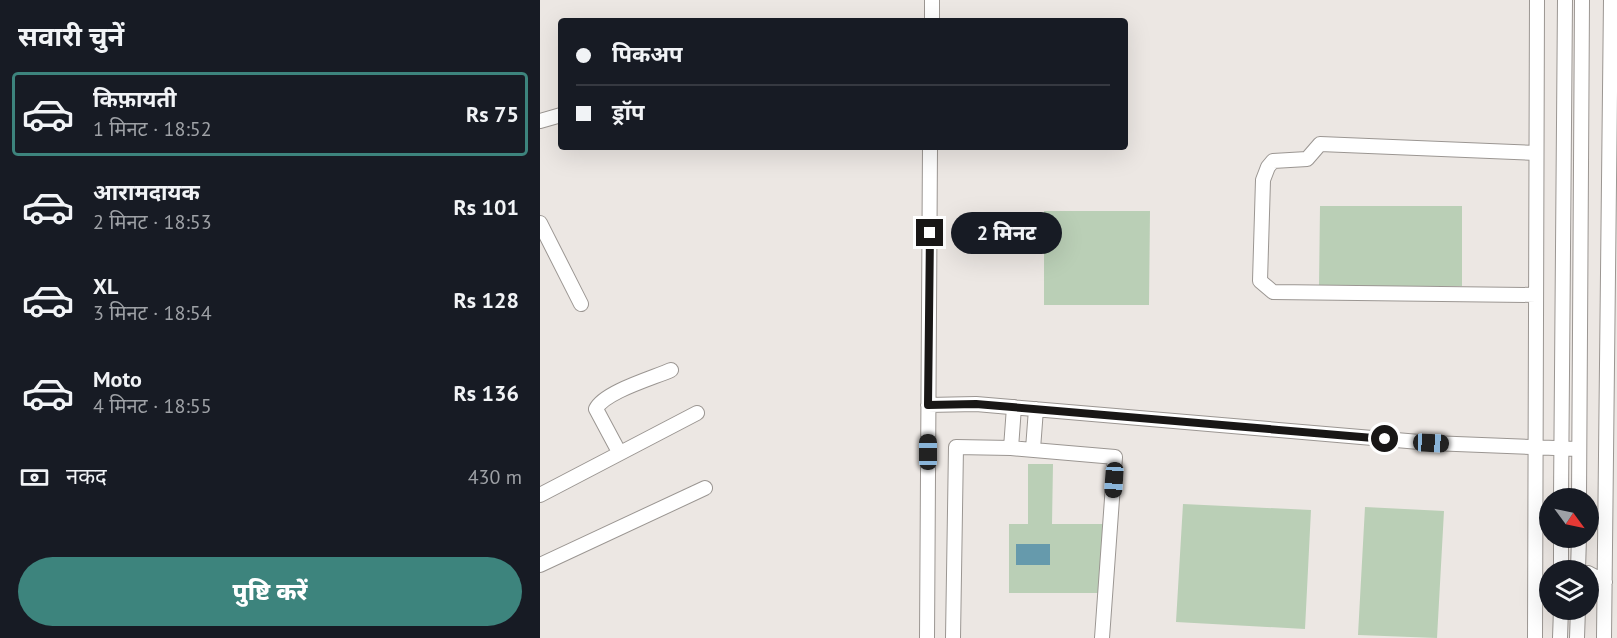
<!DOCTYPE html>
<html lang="hi">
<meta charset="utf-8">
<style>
:root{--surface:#171b24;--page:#242831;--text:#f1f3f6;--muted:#9ea1a6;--line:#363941;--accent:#3d847d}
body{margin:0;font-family:"PT Sans","Noto Sans Devanagari",sans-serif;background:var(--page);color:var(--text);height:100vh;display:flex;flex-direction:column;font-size:22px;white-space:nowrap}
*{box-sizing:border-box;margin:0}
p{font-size:20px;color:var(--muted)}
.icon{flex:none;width:33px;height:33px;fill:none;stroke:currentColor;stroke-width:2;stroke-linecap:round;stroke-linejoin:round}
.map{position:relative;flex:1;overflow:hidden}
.side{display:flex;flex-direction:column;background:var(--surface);width:540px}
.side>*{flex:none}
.hud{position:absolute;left:18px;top:18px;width:570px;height:132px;border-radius:6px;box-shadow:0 6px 24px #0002;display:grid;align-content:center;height:132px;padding:0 18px;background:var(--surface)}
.needle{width:39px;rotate:123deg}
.tools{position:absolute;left:999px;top:488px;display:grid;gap:12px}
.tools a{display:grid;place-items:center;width:60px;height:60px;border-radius:50%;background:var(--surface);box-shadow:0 6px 24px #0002;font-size:30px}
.end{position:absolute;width:27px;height:27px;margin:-14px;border:8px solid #191716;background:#fff;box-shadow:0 0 0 3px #fff}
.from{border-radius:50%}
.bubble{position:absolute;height:42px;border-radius:21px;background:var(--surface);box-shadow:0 6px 24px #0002;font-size:20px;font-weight:800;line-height:42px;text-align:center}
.car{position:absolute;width:18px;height:36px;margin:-18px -9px;border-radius:8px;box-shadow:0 0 4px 2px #0007;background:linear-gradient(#222 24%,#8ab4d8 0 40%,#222 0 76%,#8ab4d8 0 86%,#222 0)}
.hud b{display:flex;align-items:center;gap:21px;height:57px;font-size:22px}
.hud b+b{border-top:2px solid var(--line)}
.hud i{width:15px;height:15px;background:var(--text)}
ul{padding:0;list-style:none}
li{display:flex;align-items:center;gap:18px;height:84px;margin:0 12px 9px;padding:0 6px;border:3px solid transparent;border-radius:6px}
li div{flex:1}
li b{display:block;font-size:22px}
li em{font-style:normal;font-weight:800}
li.on{border-color:var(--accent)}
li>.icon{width:54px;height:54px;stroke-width:1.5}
h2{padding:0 18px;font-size:27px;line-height:72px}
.pay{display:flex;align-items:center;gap:15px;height:66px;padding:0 18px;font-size:22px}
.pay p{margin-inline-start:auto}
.action{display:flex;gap:12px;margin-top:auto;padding:12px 18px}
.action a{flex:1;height:69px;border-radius:36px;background:var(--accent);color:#fff;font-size:24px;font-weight:800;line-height:69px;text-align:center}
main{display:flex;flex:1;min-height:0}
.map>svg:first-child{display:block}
.green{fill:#bacfb6}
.water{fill:#669aac}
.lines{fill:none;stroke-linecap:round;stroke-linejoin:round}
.minor-casing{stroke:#9b9692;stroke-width:16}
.minor{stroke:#fff;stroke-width:14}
.route{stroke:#191716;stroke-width:8}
</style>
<main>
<section class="side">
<h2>सवारी चुनें</h2>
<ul>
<li class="on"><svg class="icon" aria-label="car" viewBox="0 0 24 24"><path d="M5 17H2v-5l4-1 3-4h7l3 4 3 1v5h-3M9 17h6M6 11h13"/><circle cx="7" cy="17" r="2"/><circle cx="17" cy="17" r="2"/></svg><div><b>किफ़ायती</b><p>1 मिनट · 18:52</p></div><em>Rs 75</em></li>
<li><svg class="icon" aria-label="car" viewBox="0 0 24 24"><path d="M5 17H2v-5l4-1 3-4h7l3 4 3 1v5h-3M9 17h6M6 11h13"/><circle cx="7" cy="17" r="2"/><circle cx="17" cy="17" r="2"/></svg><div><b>आरामदायक</b><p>2 मिनट · 18:53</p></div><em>Rs 101</em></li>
<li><svg class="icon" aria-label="car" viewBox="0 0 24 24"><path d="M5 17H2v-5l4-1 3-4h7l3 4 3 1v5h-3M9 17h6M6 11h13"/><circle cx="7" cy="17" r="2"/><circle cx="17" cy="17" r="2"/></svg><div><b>XL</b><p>3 मिनट · 18:54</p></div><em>Rs 128</em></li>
<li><svg class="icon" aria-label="car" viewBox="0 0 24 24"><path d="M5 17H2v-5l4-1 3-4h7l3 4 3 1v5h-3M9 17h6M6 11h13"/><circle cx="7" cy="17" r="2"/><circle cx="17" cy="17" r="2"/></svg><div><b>Moto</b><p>4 मिनट · 18:55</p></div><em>Rs 136</em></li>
</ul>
<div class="pay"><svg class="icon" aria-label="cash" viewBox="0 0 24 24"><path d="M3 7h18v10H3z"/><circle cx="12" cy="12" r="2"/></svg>नकद<p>430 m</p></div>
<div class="action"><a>पुष्टि करें</a></div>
</section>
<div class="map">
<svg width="1077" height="638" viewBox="0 0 1077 638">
<rect width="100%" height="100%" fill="#ece7e3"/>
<path class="green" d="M780,206H922V286H779Z
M504,211H610L609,305H504Z
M488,464H513L512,524H564V593H469V524H488Z
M643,504L771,510L765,629L636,622Z
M825,507L904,511L897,638L818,635Z"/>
<path class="water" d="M476,544H510V565H476Z"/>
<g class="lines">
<defs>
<path id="minor" d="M392,21V0
M0,121L21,115
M0,223L41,304
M996,295L733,292L720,281L723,180L728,167L733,161L767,159L780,144L996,153
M388,405L436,404L891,443L1039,449
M471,448L474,407
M493,449L496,409
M79,452L56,409C64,392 113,378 131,370
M0,495L157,413
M1021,498L1025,0
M1039,498L1042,0
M0,565L165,488
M1021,570V537
M1038,570L1039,537
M1048,573L1065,582
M387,638L390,147
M413,638L416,447L471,448L575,457L562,638
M995,638L997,0
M1020,638L1021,609
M1037,638L1038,609
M1064,638L1071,0"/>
</defs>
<use href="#minor" class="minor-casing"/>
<use href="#minor" class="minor"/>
</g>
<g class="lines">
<path class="route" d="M390,233L388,405L436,404L845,439"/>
</g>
</svg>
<div class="tools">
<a><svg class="needle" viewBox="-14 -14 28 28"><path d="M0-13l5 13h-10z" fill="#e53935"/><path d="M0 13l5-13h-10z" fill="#9ea1a6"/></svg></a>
<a><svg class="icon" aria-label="layers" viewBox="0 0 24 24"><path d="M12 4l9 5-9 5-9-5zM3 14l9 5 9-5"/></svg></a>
</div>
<i class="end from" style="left:845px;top:439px"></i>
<i class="end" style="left:390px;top:233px"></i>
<div class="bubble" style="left:411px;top:212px;width:111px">2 मिनट</div>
<i class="car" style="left:891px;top:443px;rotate:93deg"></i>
<i class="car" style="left:388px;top:452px;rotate:0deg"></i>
<i class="car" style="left:574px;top:480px;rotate:184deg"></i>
<div class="hud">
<b><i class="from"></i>पिकअप</b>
<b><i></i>ड्रॉप</b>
</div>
</div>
</main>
